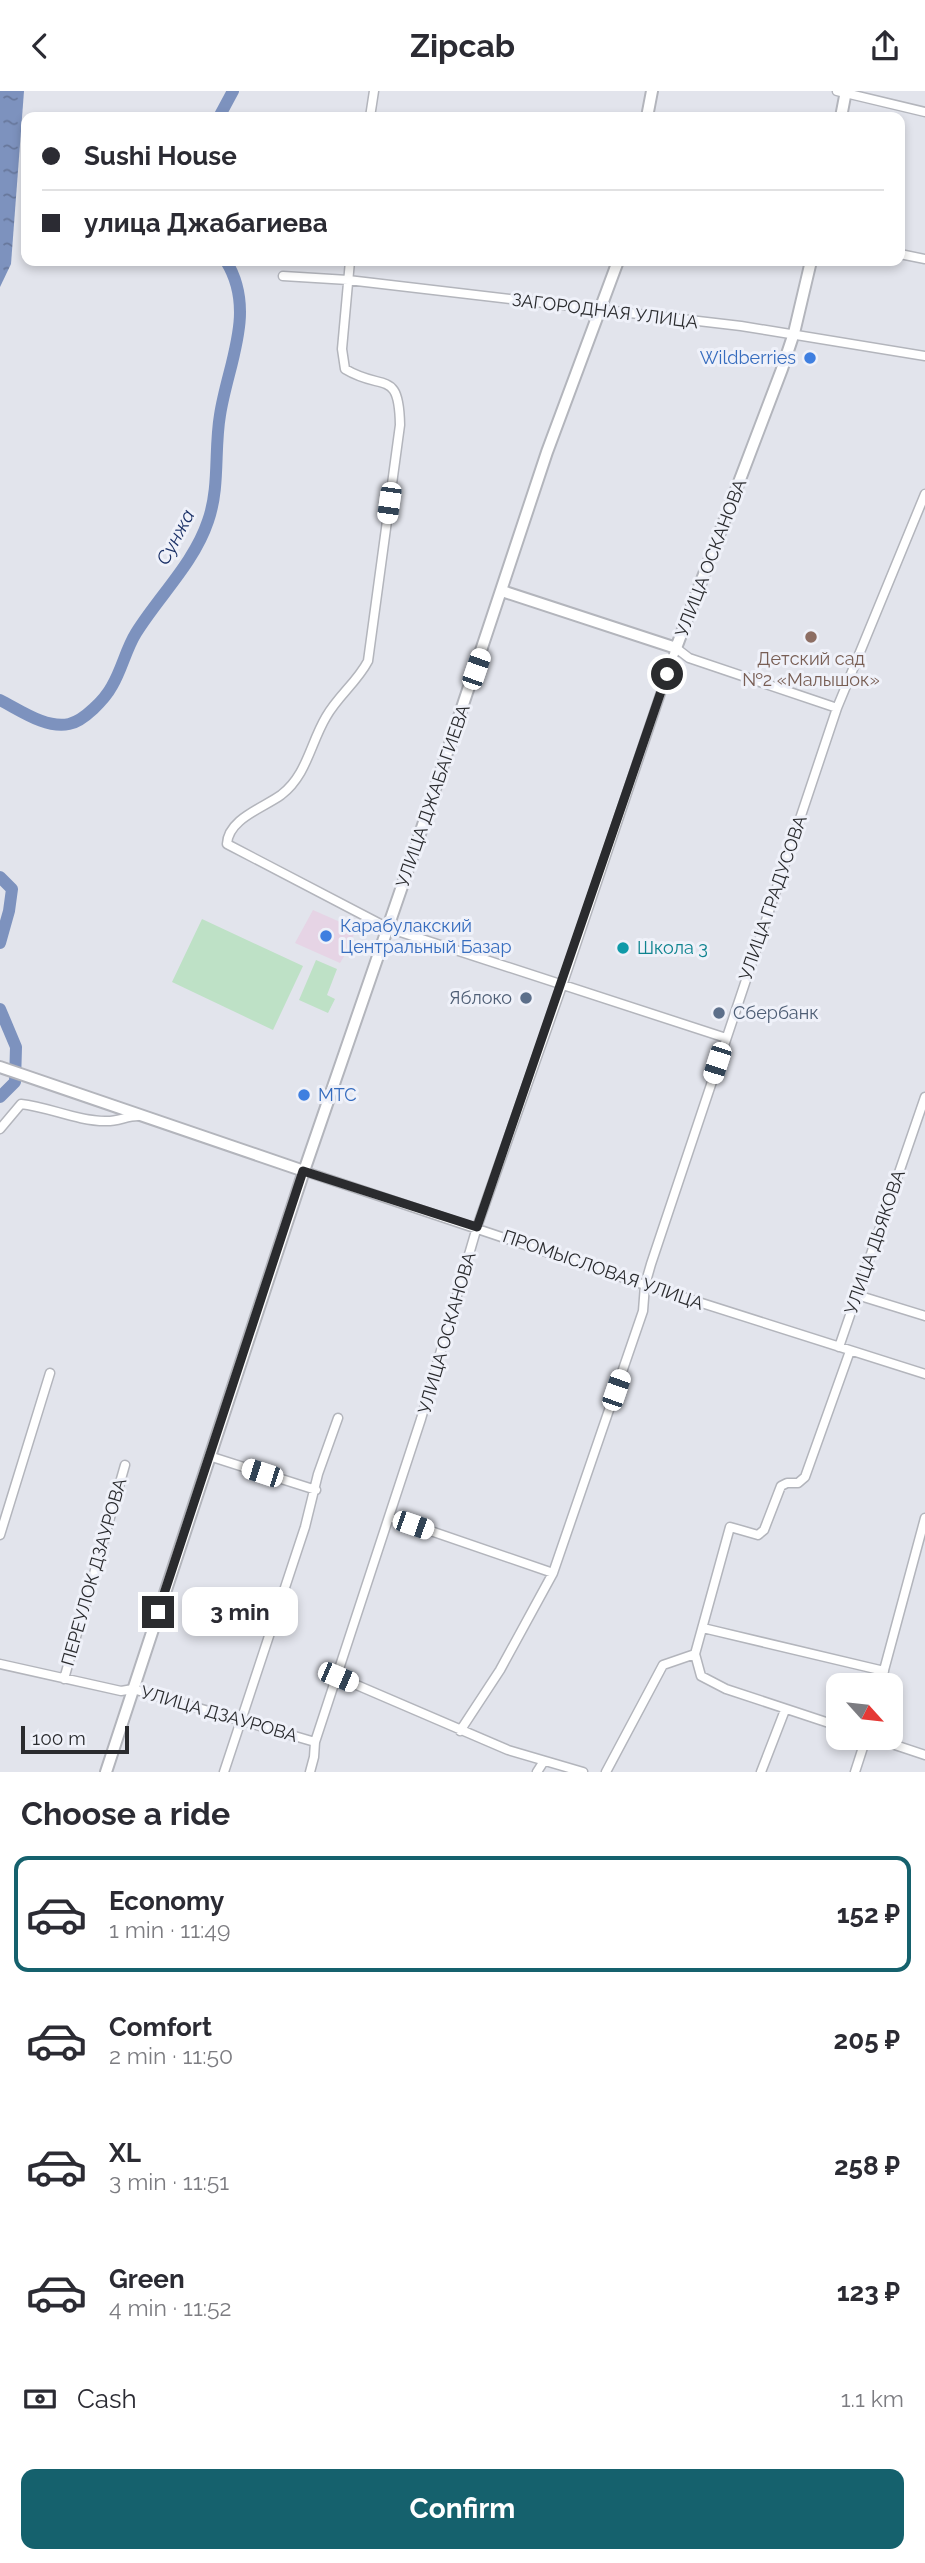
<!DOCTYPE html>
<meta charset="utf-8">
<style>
:root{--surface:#fff;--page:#f2f2f3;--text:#2b2b33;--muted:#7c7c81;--line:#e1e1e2;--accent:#15616d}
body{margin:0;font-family:Raleway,sans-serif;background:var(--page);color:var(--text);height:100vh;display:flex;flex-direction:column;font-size:26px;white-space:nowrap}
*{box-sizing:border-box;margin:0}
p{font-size:23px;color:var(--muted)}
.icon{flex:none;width:38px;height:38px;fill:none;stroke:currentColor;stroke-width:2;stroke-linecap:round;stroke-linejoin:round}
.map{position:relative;height:1681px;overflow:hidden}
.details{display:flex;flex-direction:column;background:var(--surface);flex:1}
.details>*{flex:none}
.top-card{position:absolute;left:21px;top:21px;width:884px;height:154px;border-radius:14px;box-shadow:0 4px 10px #0003;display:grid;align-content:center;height:154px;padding:0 21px;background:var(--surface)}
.needle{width:46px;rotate:117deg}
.fabs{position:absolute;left:826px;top:1582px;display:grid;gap:14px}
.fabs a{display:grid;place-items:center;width:77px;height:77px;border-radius:14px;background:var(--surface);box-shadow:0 4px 10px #0003;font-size:35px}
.scale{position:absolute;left:21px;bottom:18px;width:108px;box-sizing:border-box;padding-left:7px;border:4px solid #2a2b2e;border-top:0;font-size:19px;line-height:24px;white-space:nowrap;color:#2a2b2e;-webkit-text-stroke:5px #eff1f9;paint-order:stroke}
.end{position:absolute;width:32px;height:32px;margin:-16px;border:9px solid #2a2b2e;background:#fff;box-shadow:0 0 0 4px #fff}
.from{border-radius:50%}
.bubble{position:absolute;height:49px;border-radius:14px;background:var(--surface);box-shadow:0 4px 10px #0003;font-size:23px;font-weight:700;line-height:49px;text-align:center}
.car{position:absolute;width:21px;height:42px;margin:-21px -10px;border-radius:9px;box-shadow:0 0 5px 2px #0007;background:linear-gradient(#fff 24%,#345 0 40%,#fff 0 76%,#345 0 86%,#fff 0)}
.top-card b{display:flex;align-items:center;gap:24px;height:66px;font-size:26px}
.top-card b+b{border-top:2px solid var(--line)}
.top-card i{width:18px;height:18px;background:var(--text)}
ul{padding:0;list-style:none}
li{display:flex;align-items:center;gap:21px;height:116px;margin:0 14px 10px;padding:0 7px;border:4px solid transparent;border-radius:14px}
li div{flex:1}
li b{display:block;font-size:26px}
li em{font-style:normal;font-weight:700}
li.active{border-color:var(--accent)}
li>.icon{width:63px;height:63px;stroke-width:1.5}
h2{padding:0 21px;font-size:32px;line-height:84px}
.pay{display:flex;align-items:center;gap:18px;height:77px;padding:0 21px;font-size:26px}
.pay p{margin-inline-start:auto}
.primary-button{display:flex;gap:14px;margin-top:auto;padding:14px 21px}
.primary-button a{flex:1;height:80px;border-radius:14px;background:var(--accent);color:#fff;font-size:28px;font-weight:700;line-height:80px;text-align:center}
header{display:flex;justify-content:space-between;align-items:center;height:91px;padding:0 21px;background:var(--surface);font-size:32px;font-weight:700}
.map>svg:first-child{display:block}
.commercial{fill:#e6d4e5}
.green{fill:#bee1c6}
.water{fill:url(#water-ripples)}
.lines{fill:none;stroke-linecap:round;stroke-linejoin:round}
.river{stroke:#7d92be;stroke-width:12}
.minor-casing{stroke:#b3b5bc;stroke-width:11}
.major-casing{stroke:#b3b5bc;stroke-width:14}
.minor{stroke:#fff;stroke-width:8}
.major{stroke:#fff;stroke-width:10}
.route{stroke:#2a2b2e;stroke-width:9}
.shop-dot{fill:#3f7fe0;stroke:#eff1f9;stroke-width:2.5}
.education-dot{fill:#8d6e63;stroke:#eff1f9;stroke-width:2.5}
.culture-dot{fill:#0f9aa8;stroke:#eff1f9;stroke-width:2.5}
.service-dot{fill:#5c6f8a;stroke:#eff1f9;stroke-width:2.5}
.labels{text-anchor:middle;stroke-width:6;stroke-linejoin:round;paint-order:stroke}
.street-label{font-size:18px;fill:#2a2b2e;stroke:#eff1f9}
.shop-label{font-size:18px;fill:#366cbe;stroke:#eff1f9;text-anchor:start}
.education-label{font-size:18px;fill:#785e54;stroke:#eff1f9}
.culture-label{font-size:18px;fill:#0d838f;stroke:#eff1f9;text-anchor:start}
.service-label{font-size:18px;fill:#4e5e75;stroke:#eff1f9;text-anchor:end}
.water-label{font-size:19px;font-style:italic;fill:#1a3067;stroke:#eff1f9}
</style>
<header><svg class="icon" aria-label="back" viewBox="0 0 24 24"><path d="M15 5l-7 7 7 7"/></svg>Zipcab<svg class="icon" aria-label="share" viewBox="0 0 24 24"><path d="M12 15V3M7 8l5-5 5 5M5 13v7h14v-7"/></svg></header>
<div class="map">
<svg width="925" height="1681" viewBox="0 0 925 1681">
<defs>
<pattern id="water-ripples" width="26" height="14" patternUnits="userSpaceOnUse" patternTransform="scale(1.75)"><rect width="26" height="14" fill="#7d92be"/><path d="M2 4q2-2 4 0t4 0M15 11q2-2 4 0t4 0" fill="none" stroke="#67779b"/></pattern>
</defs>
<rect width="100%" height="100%" fill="#e2e4ec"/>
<path class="commercial" d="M313,819L356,838L351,851L365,856L363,861L349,857L340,872L295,852Z"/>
<path class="green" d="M202,828L303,875L273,939L172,891Z
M316,869L337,878L327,904L335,908L328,922L299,909Z"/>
<path class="water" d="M0,0H24L11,173L0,196Z"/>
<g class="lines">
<path class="river" d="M219,26L233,0
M0,609C20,619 46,638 69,633C84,630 105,608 112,595C122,578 126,558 136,542C159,505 194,472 208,430C220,396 214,359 220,324C228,272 257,220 226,170
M0,786L12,798L9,820L0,852
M0,918L16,956L15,991L0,1006"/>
<defs>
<path id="minor" d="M837,0L925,21
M370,26L374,0
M900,163L925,168
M350,170L342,258L345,278C383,301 399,277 400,334L368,570C357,591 338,605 326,626C310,653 307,684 281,704C263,717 228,728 227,753L388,837L726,947
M283,185L348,189L741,235L925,265
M0,1038L21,1013C49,1016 77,1030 105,1030C116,1031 127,1025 138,1025
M304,1080L645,1194L925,1283
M857,1204L925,1225
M839,1256L925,1006
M209,1365L316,1399
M390,1426L553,1482
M0,1444L50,1282
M703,1537L884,1580
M695,1563L701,1585L726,1598L838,1635
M0,1573L121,1600L133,1598L315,1651
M338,1586L508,1659L583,1681
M64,1588L125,1374
M880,1594L925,1427
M460,1640L500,1579L553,1482L643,1220L645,1194L651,1173L837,617L925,403
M874,1647L925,1664
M224,1681L305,1436L318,1383L338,1327
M310,1681L314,1666L315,1651L421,1328L477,1136L562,895L676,557L689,567L837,617
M537,1681L544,1670
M606,1681L663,1574L695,1563L730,1436L758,1444L764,1439L781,1395L787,1392H798L805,1386L850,1260
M761,1681L785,1619
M855,1681L866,1647"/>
<path id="major" d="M647,26L652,0
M841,26L846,0
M502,500L676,557L782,278L794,242L811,170
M0,976L304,1080
M106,1681L304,1080L419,746L547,361L618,170"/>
</defs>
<use href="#minor" class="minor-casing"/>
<use href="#major" class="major-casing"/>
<use href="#minor" class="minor"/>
<use href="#major" class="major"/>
</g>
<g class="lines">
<path class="route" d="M158,1521L303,1080L477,1136L667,583"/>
</g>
<g class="shop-dot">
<circle cx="810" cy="267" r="7"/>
<circle cx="326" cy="845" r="7"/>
<circle cx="304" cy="1004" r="7"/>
</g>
<circle class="education-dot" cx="811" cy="546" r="7"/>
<circle class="culture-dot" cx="623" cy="857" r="7"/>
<g class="service-dot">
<circle cx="526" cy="907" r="7"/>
<circle cx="719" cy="922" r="7"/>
</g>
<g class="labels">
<g class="street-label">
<text transform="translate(605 220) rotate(7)" y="6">ЗАГОРОДНАЯ УЛИЦА</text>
<text transform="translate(711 467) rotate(-69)" y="6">УЛИЦА ОСКАНОВА</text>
<text transform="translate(433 705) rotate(-71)" y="6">УЛИЦА ДЖАБАГИЕВА</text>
<text transform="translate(773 807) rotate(-71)" y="6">УЛИЦА ГРАДУСОВА</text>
<text transform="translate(875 1151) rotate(-71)" y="6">УЛИЦА ДЬЯКОВА</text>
<text transform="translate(603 1179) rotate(19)" y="6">ПРОМЫСЛОВАЯ УЛИЦА</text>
<text transform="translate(447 1242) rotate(-74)" y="6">УЛИЦА ОСКАНОВА</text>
<text transform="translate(94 1481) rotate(-74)" y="6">ПЕРЕУЛОК ДЗАУРОВА</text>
<text transform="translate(219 1623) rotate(16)" y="6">УЛИЦА ДЗАУРОВА</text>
</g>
<g class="shop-label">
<text x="796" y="273" text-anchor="end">Wildberries</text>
<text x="340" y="841">Карабулакский<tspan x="340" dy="21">Центральный Базар</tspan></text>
<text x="318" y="1010">МТС</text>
</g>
<g class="education-label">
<text x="811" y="574">Детский сад<tspan x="811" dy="21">№2 «Малышок»</tspan></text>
</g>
<g class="culture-label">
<text x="637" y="863">Школа 3</text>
</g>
<g class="service-label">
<text x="512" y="913">Яблоко</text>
<text x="733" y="928" text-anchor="start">Сбербанк</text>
</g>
<g class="water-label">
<text transform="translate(175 446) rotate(-62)" y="7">Сунжа</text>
</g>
</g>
</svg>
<div class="fabs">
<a><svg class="needle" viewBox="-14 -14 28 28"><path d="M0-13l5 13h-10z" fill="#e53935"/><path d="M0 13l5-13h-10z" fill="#7c7c81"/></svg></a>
</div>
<div class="scale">100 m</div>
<i class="end from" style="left:667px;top:583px"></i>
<i class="end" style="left:158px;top:1521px"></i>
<div class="bubble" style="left:182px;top:1496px;width:116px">3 min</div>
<i class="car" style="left:389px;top:412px;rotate:188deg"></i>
<i class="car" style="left:476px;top:578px;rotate:19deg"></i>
<i class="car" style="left:717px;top:972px;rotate:198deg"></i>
<i class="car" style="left:616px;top:1299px;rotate:19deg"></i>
<i class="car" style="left:262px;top:1382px;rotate:288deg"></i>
<i class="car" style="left:413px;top:1434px;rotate:109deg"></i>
<i class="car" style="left:338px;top:1586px;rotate:113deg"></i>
<div class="top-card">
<b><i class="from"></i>Sushi House</b>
<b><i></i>улица Джабагиева</b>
</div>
</div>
<section class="details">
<h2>Choose a ride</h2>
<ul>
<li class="active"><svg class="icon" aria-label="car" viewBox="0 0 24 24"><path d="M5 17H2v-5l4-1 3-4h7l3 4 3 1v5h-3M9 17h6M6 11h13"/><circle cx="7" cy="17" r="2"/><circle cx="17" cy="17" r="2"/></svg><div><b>Economy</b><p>1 min · 11:49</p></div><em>152 ₽</em></li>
<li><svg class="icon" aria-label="car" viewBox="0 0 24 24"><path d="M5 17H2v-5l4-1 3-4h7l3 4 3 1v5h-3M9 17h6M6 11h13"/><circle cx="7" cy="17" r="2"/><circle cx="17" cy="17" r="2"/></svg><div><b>Comfort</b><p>2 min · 11:50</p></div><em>205 ₽</em></li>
<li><svg class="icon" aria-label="car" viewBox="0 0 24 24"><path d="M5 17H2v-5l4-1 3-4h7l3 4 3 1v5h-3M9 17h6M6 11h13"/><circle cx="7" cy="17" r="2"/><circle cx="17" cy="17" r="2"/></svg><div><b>XL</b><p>3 min · 11:51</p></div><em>258 ₽</em></li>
<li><svg class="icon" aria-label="car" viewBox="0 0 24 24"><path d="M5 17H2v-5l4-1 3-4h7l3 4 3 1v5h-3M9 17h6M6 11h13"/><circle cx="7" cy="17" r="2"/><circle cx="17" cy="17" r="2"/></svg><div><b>Green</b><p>4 min · 11:52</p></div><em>123 ₽</em></li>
</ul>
<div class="pay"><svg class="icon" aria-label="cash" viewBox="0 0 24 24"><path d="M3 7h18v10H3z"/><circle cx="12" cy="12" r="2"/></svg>Cash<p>1.1 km</p></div>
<div class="primary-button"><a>Confirm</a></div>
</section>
